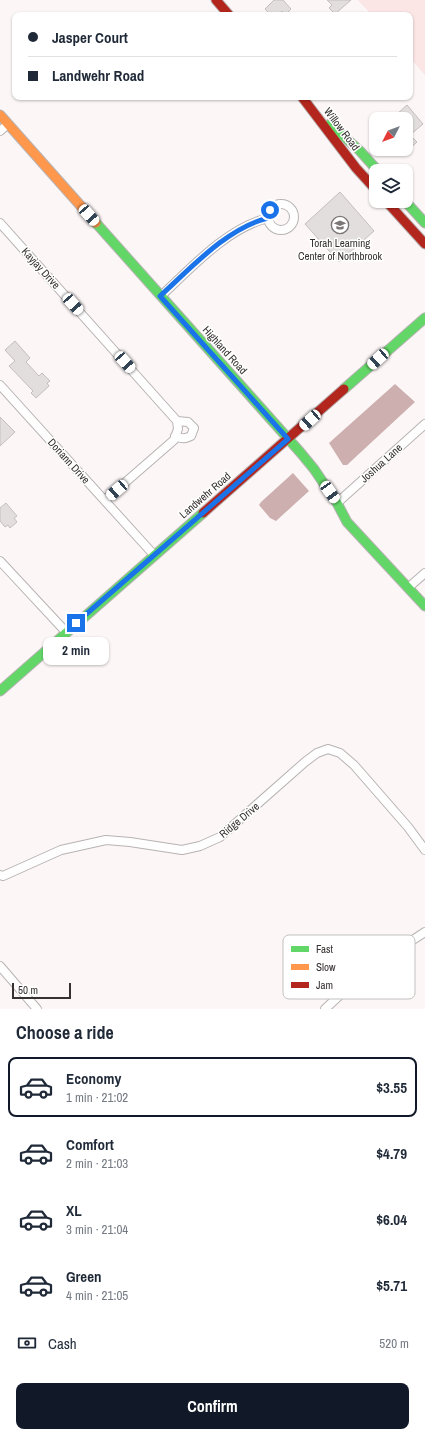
<!DOCTYPE html>
<meta charset="utf-8">
<style>
:root{--surface:#fff;--page:#f6f6f7;--text:#1f2937;--muted:#747a83;--line:#e0e1e3;--accent:#111827}
body{margin:0;font-family:"Archivo Narrow",sans-serif;background:var(--page);color:var(--text);height:100vh;display:flex;flex-direction:column;font-size:15px;white-space:nowrap}
*{box-sizing:border-box;margin:0}
p{font-size:13px;color:var(--muted)}
.icon{flex:none;width:22px;height:22px;fill:none;stroke:currentColor;stroke-width:2;stroke-linecap:round;stroke-linejoin:round}
.map{position:relative;height:1009px;overflow:hidden}
.sheet{display:flex;flex-direction:column;background:var(--surface);flex:1}
.sheet>*{flex:none}
.guide{position:absolute;left:12px;top:12px;width:401px;height:88px;border-radius:8px;box-shadow:0 1px 3px #0004;display:grid;align-content:center;height:88px;padding:0 16px;background:var(--surface)}
.needle{width:26px;rotate:228deg}
.fabs{position:absolute;left:369px;top:112px;display:grid;gap:8px}
.fabs a{display:grid;place-items:center;width:44px;height:44px;border-radius:8px;background:var(--surface);box-shadow:0 1px 3px #0004;font-size:20px}
.scale{position:absolute;left:12px;bottom:10px;width:59px;box-sizing:border-box;padding-left:4px;border:2px solid #373131;border-top:0;font-size:11px;line-height:14px;white-space:nowrap;color:#373131;-webkit-text-stroke:3px #fff;paint-order:stroke}
.end{position:absolute;width:18px;height:18px;margin:-9px;border:5px solid #1a73e8;background:#fff;box-shadow:0 0 0 2px #fff}
.from{border-radius:50%}
.bubble{position:absolute;height:28px;border-radius:8px;background:var(--surface);box-shadow:0 1px 3px #0004;font-size:13px;font-weight:800;line-height:28px;text-align:center}
.car{position:absolute;width:12px;height:24px;margin:-12px -6px;border-radius:5px;box-shadow:0 0 3px 1px #0007;background:linear-gradient(#fff 24%,#345 0 40%,#fff 0 76%,#345 0 86%,#fff 0)}
.guide b{display:flex;align-items:center;gap:14px;height:38px;font-size:15px}
.guide b+b{border-top:1px solid var(--line)}
.guide i{width:10px;height:10px;background:var(--text)}
ul{padding:0;list-style:none}
li{display:flex;align-items:center;gap:12px;height:60px;margin:0 8px 6px;padding:0 8px;border:2px solid transparent;border-radius:8px}
li div{flex:1}
li b{display:block;font-size:15px}
li em{font-style:normal;font-weight:800}
li.selected{border-color:var(--accent)}
li>.icon{width:36px;height:36px;stroke-width:1.5}
h2{padding:0 16px;font-size:18px;line-height:48px}
.pay{display:flex;align-items:center;gap:10px;height:44px;padding:0 16px;font-size:15px}
.pay p{margin-inline-start:auto}
.cta{display:flex;gap:8px;margin-top:auto;padding:8px 16px}
.cta a{flex:1;height:46px;border-radius:8px;background:var(--accent);color:#fff;font-size:16px;font-weight:800;line-height:46px;text-align:center}
.map>svg:first-child{display:block}
.green{fill:#fbe5e5}
.water{fill:#cdafaf}
.building{fill:#e3dede;stroke:#c4bfbf}
.lines{fill:none;stroke-linecap:round;stroke-linejoin:round}
.street-casing{stroke:#b8b3b3;stroke-width:10}
.fast-casing{stroke:#b8b3b3;stroke-width:11}
.slow-casing{stroke:#b8b3b3;stroke-width:11}
.jam-casing{stroke:#b8b3b3;stroke-width:11}
.street{stroke:#fffefe;stroke-width:8}
.fast{stroke:#63d668;stroke-width:9}
.slow{stroke:#ff974d;stroke-width:9}
.jam{stroke:#b3261e;stroke-width:9}
.route{stroke:#1a73e8;stroke-width:5}
.labels{text-anchor:middle;stroke-width:3;stroke-linejoin:round;paint-order:stroke}
.street-label{font-size:11px;fill:#373131;stroke:#fff}
.poi-label{font-size:11px;fill:#373131;stroke:#fff}
.key{fill:#fff;stroke:#c3c1c1;stroke-width:1}
.key-label{font-size:11px;fill:#373131}
</style>
<div class="map">
<svg width="425" height="1009" viewBox="0 0 425 1009">
<rect width="100%" height="100%" fill="#fcf6f6"/>
<path class="green" d="M358,0H425V75L410,58V15H372Z"/>
<path class="water" d="M395,384L415,402L347,465H343L329,443Z
M293,473L309,491L276,521L270,518L259,505L261,502Z"/>
<path class="building" d="M274,0H283L291,9L285,15L282,11L278,15H271L265,9Z
M327,0H351L335,14L329,8L332,5Z
M407,105L423,124L410,135L417,142L406,152V119H401L397,114Z
M340,192L374,231L339,262L305,224Z
M15,341L30,358L26,362L39,376L42,373L50,381L47,383L49,386L36,398L31,393L33,391L9,366L15,361L5,350Z
M0,417L15,432L0,446Z
M6,503L17,516L14,518L17,522L10,528L8,525L5,527L0,521V508Z"/>
<g class="lines">
<defs>
<path id="street" d="M0,131L8,124
M268 217a13 13 0 1 1 26 0a13 13 0 1 1-26 0Z
M0,223L177,421L178,429L174,440L105,500
M161,296C191,268 227,228 268,218
M0,385L154,555
M175,436C182,439 185,439 191,436L194,428L188,422L177,421
M337,503L425,424
M0,561L66,632
M409,587L425,573
M0,875L3,876L61,850L106,840L130,842L182,850L200,846L220,837L305,762L317,753L328,749L340,753L354,765L408,827L425,850
M0,966L37,1009
M325,1009L368,969L425,932"/>
<path id="fast" d="M330,124L360,151L378,171
M405,201L425,223
M96,223L300,452L314,469L337,503L347,522L425,606
M344,389L425,318
M0,691L203,513"/>
<path id="slow" d="M0,115L96,223"/>
<path id="jam" d="M216,0L229,15
M302,97L356,168L376,190
M386,201L425,244
M203,513L344,389"/>
</defs>
<use href="#street" class="street-casing"/>
<use href="#fast" class="fast-casing"/>
<use href="#slow" class="slow-casing"/>
<use href="#jam" class="jam-casing"/>
<use href="#street" class="street"/>
<use href="#fast" class="fast"/>
<use href="#slow" class="slow"/>
<use href="#jam" class="jam"/>
</g>
<g class="lines">
<path class="route" d="M76,623L288,439L160,296C191,268 227,228 268,218L270,210"/>
</g>
<defs>
<symbol id="school-ring" viewBox="-11 -11 22 22"><circle r="9.5" fill="#fff" stroke="#7c7676" stroke-width="1.5"/><path d="M0-5L7-2L0 1L-7-2ZM-4 1L0 2.5L4 1V4Q0 6-4 4Z" fill="#7c7676"/></symbol>
</defs>
<g fill-rule="evenodd">
<use href="#school-ring" x="330" y="215" width="20" height="20"/>
</g>
<g class="labels">
<g class="street-label">
<text transform="translate(342 129) rotate(53)" y="4">Willow Road</text>
<text transform="translate(41 268) rotate(48)" y="4">Kayjay Drive</text>
<text transform="translate(225 350) rotate(48)" y="4">Highland Road</text>
<text transform="translate(69 461) rotate(48)" y="4">Doriann Drive</text>
<text transform="translate(381 463) rotate(-42)" y="4">Joshua Lane</text>
<text transform="translate(205 495) rotate(-41)" y="4">Landwehr Road</text>
<text transform="translate(239 820) rotate(-40)" y="4">Ridge Drive</text>
</g>
<g class="poi-label">
<text x="340" y="247">Torah Learning<tspan x="340" dy="13">Center of Northbrook</tspan></text>
</g>
</g>
<rect x="283" y="935" width="132" height="64" rx="6" class="key"/>
<rect x="291" y="946" width="18" height="6" fill="#63d668"/>
<rect x="291" y="964" width="18" height="6" fill="#ff974d"/>
<rect x="291" y="982" width="18" height="6" fill="#b3261e"/>
<g class="key-label">
<text x="316" y="953">Fast</text>
<text x="316" y="971">Slow</text>
<text x="316" y="989">Jam</text>
</g>
</svg>
<div class="fabs">
<a><svg class="needle" viewBox="-14 -14 28 28"><path d="M0-13l5 13h-10z" fill="#e53935"/><path d="M0 13l5-13h-10z" fill="#747a83"/></svg></a>
<a><svg class="icon" aria-label="layers" viewBox="0 0 24 24"><path d="M12 4l9 5-9 5-9-5zM3 14l9 5 9-5"/></svg></a>
</div>
<div class="scale">50 m</div>
<i class="end from" style="left:270px;top:210px"></i>
<i class="end" style="left:76px;top:623px"></i>
<div class="bubble" style="left:43px;top:637px;width:66px">2 min</div>
<i class="car" style="left:89px;top:215px;rotate:138deg"></i>
<i class="car" style="left:73px;top:304px;rotate:138deg"></i>
<i class="car" style="left:378px;top:359px;rotate:228deg"></i>
<i class="car" style="left:125px;top:362px;rotate:138deg"></i>
<i class="car" style="left:310px;top:420px;rotate:228deg"></i>
<i class="car" style="left:117px;top:490px;rotate:229deg"></i>
<i class="car" style="left:330px;top:492px;rotate:145deg"></i>
<div class="guide">
<b><i class="from"></i>Jasper Court</b>
<b><i></i>Landwehr Road</b>
</div>
</div>
<section class="sheet">
<h2>Choose a ride</h2>
<ul>
<li class="selected"><svg class="icon" aria-label="car" viewBox="0 0 24 24"><path d="M5 17H2v-5l4-1 3-4h7l3 4 3 1v5h-3M9 17h6M6 11h13"/><circle cx="7" cy="17" r="2"/><circle cx="17" cy="17" r="2"/></svg><div><b>Economy</b><p>1 min · 21:02</p></div><em>$3.55</em></li>
<li><svg class="icon" aria-label="car" viewBox="0 0 24 24"><path d="M5 17H2v-5l4-1 3-4h7l3 4 3 1v5h-3M9 17h6M6 11h13"/><circle cx="7" cy="17" r="2"/><circle cx="17" cy="17" r="2"/></svg><div><b>Comfort</b><p>2 min · 21:03</p></div><em>$4.79</em></li>
<li><svg class="icon" aria-label="car" viewBox="0 0 24 24"><path d="M5 17H2v-5l4-1 3-4h7l3 4 3 1v5h-3M9 17h6M6 11h13"/><circle cx="7" cy="17" r="2"/><circle cx="17" cy="17" r="2"/></svg><div><b>XL</b><p>3 min · 21:04</p></div><em>$6.04</em></li>
<li><svg class="icon" aria-label="car" viewBox="0 0 24 24"><path d="M5 17H2v-5l4-1 3-4h7l3 4 3 1v5h-3M9 17h6M6 11h13"/><circle cx="7" cy="17" r="2"/><circle cx="17" cy="17" r="2"/></svg><div><b>Green</b><p>4 min · 21:05</p></div><em>$5.71</em></li>
</ul>
<div class="pay"><svg class="icon" aria-label="cash" viewBox="0 0 24 24"><path d="M3 7h18v10H3z"/><circle cx="12" cy="12" r="2"/></svg>Cash<p>520 m</p></div>
<div class="cta"><a>Confirm</a></div>
</section>
